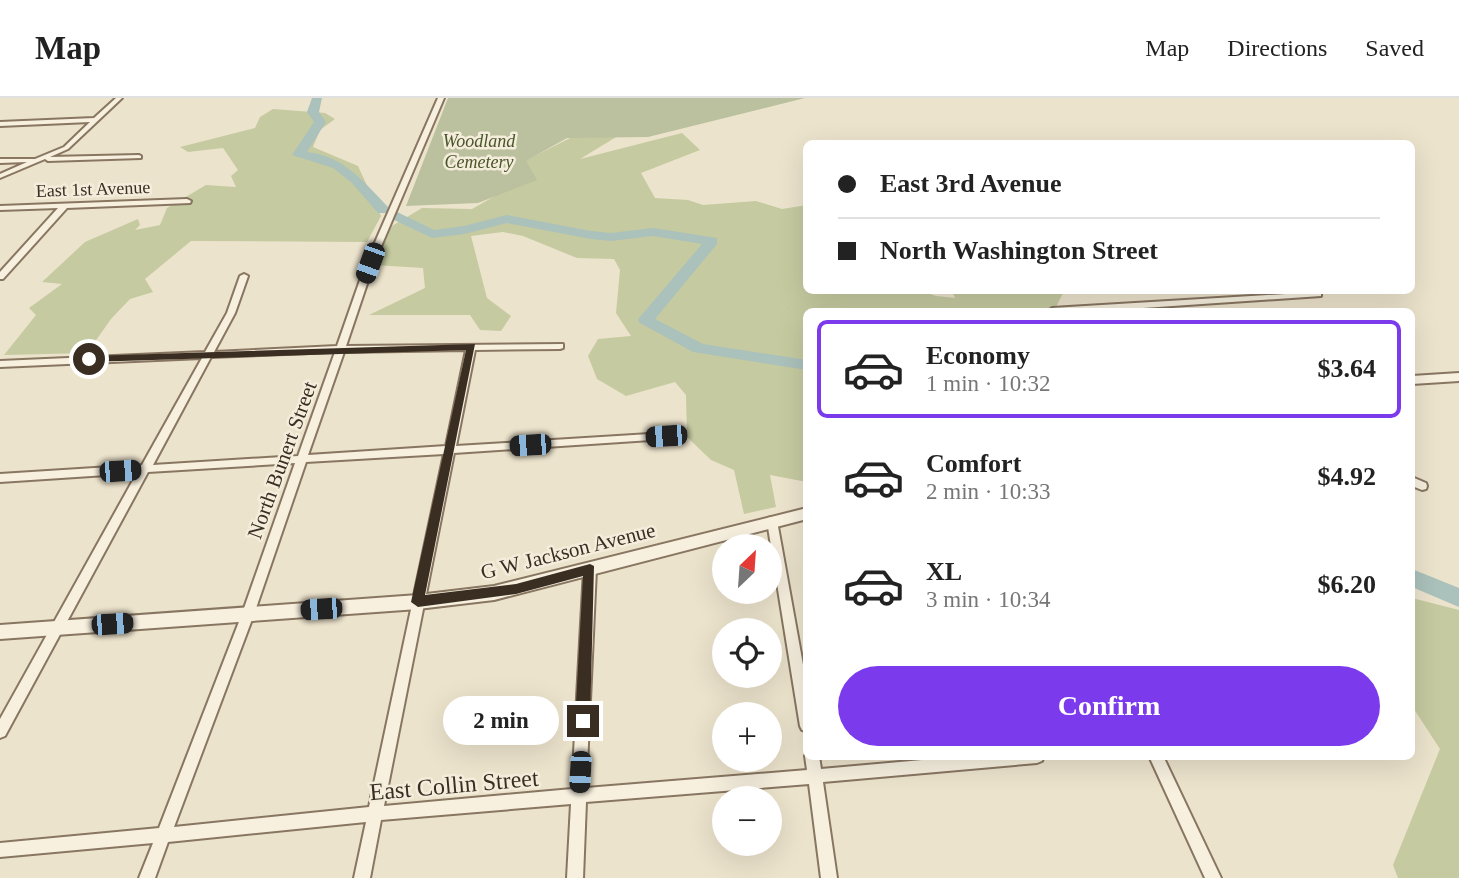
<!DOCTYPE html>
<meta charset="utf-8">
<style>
:root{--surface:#fff;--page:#f2f2f2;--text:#222;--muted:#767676;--line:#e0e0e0;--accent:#7c3aed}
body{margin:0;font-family:Georgia,serif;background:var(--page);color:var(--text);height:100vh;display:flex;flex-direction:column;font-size:26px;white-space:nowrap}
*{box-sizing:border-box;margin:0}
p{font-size:23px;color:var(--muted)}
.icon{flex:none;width:38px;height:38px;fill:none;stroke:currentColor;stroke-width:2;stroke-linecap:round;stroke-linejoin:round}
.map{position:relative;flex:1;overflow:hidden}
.panel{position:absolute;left:803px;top:210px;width:612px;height:452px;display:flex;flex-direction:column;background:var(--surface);border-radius:10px;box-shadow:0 7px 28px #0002}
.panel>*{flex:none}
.hud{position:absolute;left:803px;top:42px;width:612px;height:154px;border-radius:10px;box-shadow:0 7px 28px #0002;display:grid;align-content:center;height:154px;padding:0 35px;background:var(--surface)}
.needle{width:46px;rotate:25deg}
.tools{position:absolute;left:712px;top:436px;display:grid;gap:14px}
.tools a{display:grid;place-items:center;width:70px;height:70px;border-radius:50%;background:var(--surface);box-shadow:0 7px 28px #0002;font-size:35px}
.end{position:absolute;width:32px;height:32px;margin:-16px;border:9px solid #3a2e23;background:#fff;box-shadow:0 0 0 4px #fff}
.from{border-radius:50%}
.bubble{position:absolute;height:49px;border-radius:24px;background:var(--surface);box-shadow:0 7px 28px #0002;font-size:23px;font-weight:800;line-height:49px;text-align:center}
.car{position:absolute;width:21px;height:42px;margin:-21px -10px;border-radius:9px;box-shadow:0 0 5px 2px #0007;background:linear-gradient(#222 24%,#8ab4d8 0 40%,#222 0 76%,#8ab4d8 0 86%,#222 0)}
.hud b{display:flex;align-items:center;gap:24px;height:66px;font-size:26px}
.hud b+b{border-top:2px solid var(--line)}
.hud i{width:18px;height:18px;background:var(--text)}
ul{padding:12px 0 0;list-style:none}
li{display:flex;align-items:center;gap:21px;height:98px;margin:0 14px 10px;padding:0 21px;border:4px solid transparent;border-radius:10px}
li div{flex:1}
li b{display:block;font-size:26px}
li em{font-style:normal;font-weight:800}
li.selected{border-color:var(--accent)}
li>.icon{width:63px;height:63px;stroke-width:1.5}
.button{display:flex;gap:14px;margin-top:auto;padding:14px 35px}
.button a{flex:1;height:80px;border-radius:42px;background:var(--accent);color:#fff;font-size:28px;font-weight:800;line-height:80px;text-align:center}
header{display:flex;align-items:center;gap:42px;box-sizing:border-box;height:98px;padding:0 35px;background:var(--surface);border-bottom:2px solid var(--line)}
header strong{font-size:33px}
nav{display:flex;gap:38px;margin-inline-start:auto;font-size:24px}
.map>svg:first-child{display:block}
.green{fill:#c5caa0}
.cemetery{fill:#bbc09e}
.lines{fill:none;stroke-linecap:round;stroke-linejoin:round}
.river{fill:#abc1bb;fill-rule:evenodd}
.minor-casing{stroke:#887661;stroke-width:4}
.tertiary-casing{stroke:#887661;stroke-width:4}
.minor{fill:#f7f0df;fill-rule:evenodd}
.tertiary{fill:#f7f0df;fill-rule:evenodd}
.route{fill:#3a2e23}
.labels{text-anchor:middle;stroke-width:5;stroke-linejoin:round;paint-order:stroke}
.far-park-label{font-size:18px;font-style:italic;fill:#4a552b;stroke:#f4eddb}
.far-street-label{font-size:18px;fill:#3a2e23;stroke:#f4eddb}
.street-label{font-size:21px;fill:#3a2e23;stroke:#f4eddb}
.near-street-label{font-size:24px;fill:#3a2e23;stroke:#f4eddb}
</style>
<header>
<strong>Map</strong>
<nav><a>Map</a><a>Directions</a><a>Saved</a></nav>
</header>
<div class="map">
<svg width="1459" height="780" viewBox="0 0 1459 780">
<rect width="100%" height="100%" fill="#ece3cc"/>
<path class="green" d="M273,11L325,15L335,21L320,32L313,49L358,68L381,118L367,144L191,143L145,181L153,194L130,201L111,221L87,255L4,257L36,217L29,210L62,186L42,184L85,144L138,121L140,127L135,132L160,127L167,110L206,87L236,89L231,78L238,72L223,50L188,54L180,49L255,30L260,19Z
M626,33L580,61L682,35L700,52L641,75L655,100L688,102L703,107L756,103L782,111L807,107V192L922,193L936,198L955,200L952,193H1064L1054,213L807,214V384L770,377L776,409L744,416L734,372L711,362L687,339L686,297L675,284L626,298L597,281L588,258L598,241L631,238L616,215L620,172L614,161L577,160L523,138L503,134L471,138L487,200L511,218L501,233L480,232L470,217H369L425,190L423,170L374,167L392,128L422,110L472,111L530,78L523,64L574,38Z
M1412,500L1459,512V780H1398L1393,767L1440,651L1412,608Z"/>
<path class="cemetery" d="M448,0H805L648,39L567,40L526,63L537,82L478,105L406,108Z"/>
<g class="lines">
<path class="river" d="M312,0H322L319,14L326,24L307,54C344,58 364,84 388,109V115H378L351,84L333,70L292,57L314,24L307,14Z
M395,113L434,132L464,128L507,117L591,133L611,135L653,130L717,140V146L655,221L703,246L807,262V272L693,254L640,225L638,222L640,219L702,146L653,138L611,143L591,141L507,125L464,136L432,140L390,120V114Z
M1412,471L1459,490V509L1412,489Z"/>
<defs>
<path id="minor" d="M116,0H122L68,51L50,59L139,57L141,58V60L48,63L45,61L0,80V76L27,64L0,65V61H35L64,49L90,24L0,28V24L94,20Z
M438,0H444L374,165L346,248L563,246V250L560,251L475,252L456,348L666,335L671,338L666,341L454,355L384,708L572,691L584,471L586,468L590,466L594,468L596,471L586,690L807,672L805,658L807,654V658H819L821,671L967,658H1044L1042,663L1037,665L823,684L837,780H821L809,686L586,704L583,780H567L571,706L381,722L370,780H354L366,724L168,744L155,780H139L153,745L0,759V745L159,730L242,516L295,365L148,374L5,638L0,640V621L137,375L0,384V376L142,367L202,260L0,269V263L205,254L227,215L240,178L244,176L248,178L235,215L214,254L337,248L366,165ZM466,252L446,348L308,357L344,254ZM335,254L298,358L153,367L211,259ZM444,356L369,709L174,729L254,516L306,364Z
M187,101L191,103L190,105L67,110L3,181H0V174L58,110L0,112V108Z
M1318,194H1321V198L1084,214L1048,213L1052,210Z
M1412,379L1426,385L1427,388L1426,391L1422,392L1412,388Z
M772,419L776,420L777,423L807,589V634L802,632L800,628L767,423L768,420Z
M1149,658H1163L1221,780H1205Z"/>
<path id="tertiary" d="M1459,275V283L1412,286V278Z
M807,410V421L494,502L418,511L0,541V527L418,497L494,488Z"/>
</defs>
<use href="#minor" class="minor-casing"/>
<use href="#tertiary" class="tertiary-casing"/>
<use href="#minor" class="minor"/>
<use href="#tertiary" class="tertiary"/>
</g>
<path class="route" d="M475,246L425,497L516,486L590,466L594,468L590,623L583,630L575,623L583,478L516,496L418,509L411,504L466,252L89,264L85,261L89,258Z"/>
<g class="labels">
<g class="far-park-label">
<text x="479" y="49">Woodland<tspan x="479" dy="21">Cemetery</tspan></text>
</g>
<g class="far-street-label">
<text transform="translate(93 91) rotate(-2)" y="6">East 1st Avenue</text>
</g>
<g class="street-label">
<text transform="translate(282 362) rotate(-70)" y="7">North Bunert Street</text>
<text transform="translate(568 453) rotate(-14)" y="7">G W Jackson Avenue</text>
</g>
<g class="near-street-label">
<text transform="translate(454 687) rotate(-5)" y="8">East Collin Street</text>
</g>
</g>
</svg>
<div class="tools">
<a><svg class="needle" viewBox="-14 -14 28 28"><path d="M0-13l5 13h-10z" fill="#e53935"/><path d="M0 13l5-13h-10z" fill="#767676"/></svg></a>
<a><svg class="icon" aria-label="locate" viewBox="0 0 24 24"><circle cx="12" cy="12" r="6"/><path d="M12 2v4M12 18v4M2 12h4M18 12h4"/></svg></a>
<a>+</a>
<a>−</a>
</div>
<i class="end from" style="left:89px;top:261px"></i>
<i class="end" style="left:583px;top:623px"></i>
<div class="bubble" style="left:443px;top:598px;width:116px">2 min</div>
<i class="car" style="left:370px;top:165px;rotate:200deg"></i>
<i class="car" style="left:666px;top:338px;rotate:266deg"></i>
<i class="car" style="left:530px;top:347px;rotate:266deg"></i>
<i class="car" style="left:120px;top:373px;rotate:86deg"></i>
<i class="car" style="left:321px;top:511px;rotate:266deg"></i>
<i class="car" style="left:112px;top:526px;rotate:86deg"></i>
<i class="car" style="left:580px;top:674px;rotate:183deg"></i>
<div class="hud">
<b><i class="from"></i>East 3rd Avenue</b>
<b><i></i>North Washington Street</b>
</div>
<section class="panel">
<ul>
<li class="selected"><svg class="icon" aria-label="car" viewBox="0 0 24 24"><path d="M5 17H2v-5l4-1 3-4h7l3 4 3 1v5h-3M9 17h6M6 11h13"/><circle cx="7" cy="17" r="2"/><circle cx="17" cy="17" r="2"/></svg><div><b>Economy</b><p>1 min · 10:32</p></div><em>$3.64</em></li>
<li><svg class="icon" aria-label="car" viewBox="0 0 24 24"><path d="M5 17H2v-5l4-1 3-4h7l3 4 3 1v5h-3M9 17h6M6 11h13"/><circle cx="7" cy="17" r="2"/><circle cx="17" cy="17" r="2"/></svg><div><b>Comfort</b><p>2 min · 10:33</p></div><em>$4.92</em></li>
<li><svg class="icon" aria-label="car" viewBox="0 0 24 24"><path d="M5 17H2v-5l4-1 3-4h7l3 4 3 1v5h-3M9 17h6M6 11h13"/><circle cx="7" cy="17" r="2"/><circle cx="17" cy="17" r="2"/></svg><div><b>XL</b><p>3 min · 10:34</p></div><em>$6.20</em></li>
</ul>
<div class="button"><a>Confirm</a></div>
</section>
</div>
